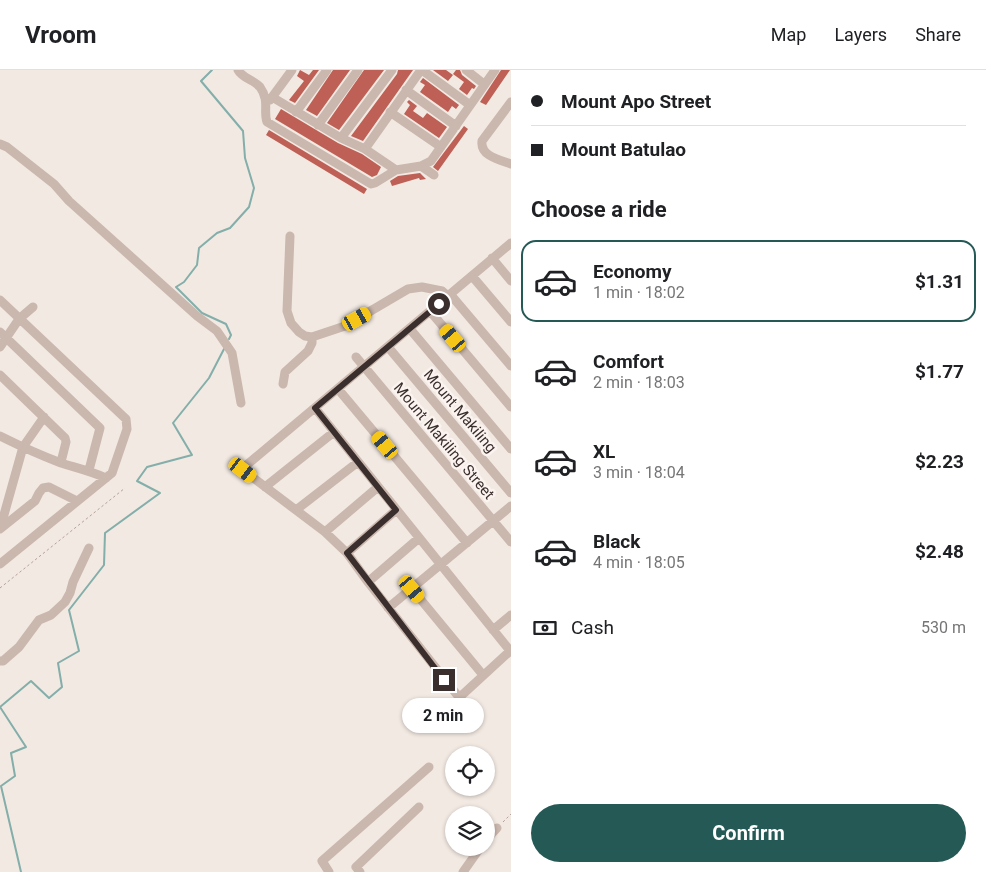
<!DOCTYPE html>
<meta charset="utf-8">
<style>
:root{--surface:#fff;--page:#f2f2f2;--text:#202124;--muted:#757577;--line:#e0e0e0;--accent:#245955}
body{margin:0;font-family:Roboto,sans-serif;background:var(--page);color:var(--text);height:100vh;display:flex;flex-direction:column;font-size:19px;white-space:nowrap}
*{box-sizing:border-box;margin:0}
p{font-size:16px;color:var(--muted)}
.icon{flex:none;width:28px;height:28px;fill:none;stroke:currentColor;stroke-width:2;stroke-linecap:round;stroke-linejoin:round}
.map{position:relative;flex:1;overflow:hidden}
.side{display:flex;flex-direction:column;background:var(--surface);width:475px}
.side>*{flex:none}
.banner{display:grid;align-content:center;height:110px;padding:0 20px;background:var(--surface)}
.controls{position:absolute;left:445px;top:676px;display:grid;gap:10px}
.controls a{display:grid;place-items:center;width:50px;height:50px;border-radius:50%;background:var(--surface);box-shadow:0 1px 4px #0004;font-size:25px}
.end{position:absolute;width:22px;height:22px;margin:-11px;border:6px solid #3a2f2c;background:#fff;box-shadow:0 0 0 2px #fff}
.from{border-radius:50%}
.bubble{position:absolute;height:35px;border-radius:18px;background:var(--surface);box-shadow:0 1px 4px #0004;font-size:16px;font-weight:700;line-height:35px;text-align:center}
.car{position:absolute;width:15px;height:30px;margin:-15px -8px;border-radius:6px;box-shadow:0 0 4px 1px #0007;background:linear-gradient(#f5c518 24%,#345 0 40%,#f5c518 0 76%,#345 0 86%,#f5c518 0)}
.banner b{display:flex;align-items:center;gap:18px;height:48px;font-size:19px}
.banner b+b{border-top:1px solid var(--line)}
.banner i{width:12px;height:12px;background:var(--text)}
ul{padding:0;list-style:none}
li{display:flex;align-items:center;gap:15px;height:82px;margin:0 10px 8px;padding:0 10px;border:2px solid transparent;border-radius:15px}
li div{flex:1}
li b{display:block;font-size:19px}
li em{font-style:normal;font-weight:700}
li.on{border-color:var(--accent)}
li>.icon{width:45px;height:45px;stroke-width:1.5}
h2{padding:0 20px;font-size:22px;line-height:60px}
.pay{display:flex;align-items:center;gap:12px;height:55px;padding:0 20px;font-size:19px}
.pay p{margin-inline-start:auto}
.action{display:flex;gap:10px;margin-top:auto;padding:10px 20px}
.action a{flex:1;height:58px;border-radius:30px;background:var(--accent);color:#fff;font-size:20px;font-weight:700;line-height:58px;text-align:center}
header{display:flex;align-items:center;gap:30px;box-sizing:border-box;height:70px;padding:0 25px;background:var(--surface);border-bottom:1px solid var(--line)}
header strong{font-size:24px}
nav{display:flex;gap:28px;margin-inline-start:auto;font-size:18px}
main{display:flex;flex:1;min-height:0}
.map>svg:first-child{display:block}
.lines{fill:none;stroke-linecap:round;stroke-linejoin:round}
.stream{stroke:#83aeaa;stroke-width:2}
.building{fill:#be6055}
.path{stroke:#b6a199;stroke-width:1;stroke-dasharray:2.5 2.5;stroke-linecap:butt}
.minor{stroke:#cab7ae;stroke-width:9}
.route{stroke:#3a2f2c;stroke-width:6}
.labels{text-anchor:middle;stroke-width:5;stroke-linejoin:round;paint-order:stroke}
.street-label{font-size:15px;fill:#3a2f2c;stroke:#faf3ef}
</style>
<header>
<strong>Vroom</strong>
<nav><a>Map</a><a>Layers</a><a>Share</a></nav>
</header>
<main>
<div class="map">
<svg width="511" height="802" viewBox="0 0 511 802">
<rect width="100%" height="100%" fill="#f2e9e2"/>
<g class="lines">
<path class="stream" d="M212,0L201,11L243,61L245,88L254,118L249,137L230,158L217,163L199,178L197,195L184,212L176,217L202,243L226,254L231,265L229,269
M21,802L1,716L15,706L11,683L26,677L0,637L31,611L49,628L62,617L58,593L79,581L69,540L104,495L105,463L160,423L137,411L147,397L192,385L173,353L209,308L224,279"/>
</g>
<path class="building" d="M300,0L309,5L313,0H319L295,33L289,30L304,11L297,6Z
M333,0H350L317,46L306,40Z
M364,0H384L339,60L327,53Z
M398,0H413L363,71L351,66L397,4Z
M433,0H446L453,5L448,11Z
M456,0H460L462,5L476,16L474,19L472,18L467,25L459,19L464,12L453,4Z
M501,0H510L486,35L480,32Z
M423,8L459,35L456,39L452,36L448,42L420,22L425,15L420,12Z
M409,30L417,36L413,41L423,48L427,43L447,57L439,68L404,44L410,35L407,32Z
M281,39L338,73L362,84L381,97L377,105L372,107L275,49Z
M464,56L468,59L438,101L433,97Z
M269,60L367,119L364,124L266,65Z
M420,103L426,109L420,110L419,108L392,116L390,111L398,106Z"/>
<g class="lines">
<path class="path" d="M0,518L125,418
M503,752L511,744"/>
<path class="minor" d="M238,0C242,8 254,10 260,17C270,31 263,41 267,52L371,114L375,113L396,100L421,96L434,105
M422,0L470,35
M466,0L484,14
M406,20L456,56
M272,27L341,68L365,79L396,100
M270,30L292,0
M511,32L482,71C480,86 500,90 511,94
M296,42L327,0
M390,42L441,77
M318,55L358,0
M341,68L392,0
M0,74L7,77L54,114L69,131L197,246L217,261L232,283L241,333
M365,79L421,0
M421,96L431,91L495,0
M290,166L287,241L291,253L299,262L305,266L312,267L345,256L408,219L422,217L442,221L448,226
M492,188L511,211
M472,206L511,252
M450,224L511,296
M0,230L126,349L127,359L112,403L0,494
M430,241L511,337
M410,259L511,379
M0,262L100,358L89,400
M0,277L19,249L33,237
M388,277L511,423
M356,287L511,472
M0,305L65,368L66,372L61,392
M283,314L285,302L308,281L312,273V267
M338,319L467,473
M315,338L511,582
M0,366C20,376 40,385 61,393C77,398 91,401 106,408
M265,417L334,362
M296,440L358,392
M0,459L23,377L44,347
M0,459L35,431L39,423L43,418L49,417L77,431
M325,462L378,417
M347,483L396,440
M368,512L419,468
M412,519L483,605
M388,538L511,436
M493,560L511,545
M510,581L461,626H458L368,512L347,483L325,462L243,400V398L511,173
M0,591H3L19,577L39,550L51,545L65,532L70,523L73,512L89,478
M486,770L497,758
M329,802L322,791L429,697
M360,802L356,797L419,737
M463,802L480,778"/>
</g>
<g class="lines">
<path class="route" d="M439,234L315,338L396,440L347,483L444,610"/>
</g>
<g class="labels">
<g class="street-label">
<text transform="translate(460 341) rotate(50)" y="5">Mount Makiling</text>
<text transform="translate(444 371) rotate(50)" y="5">Mount Makiling Street</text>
</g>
</g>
</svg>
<div class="controls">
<a><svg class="icon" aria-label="locate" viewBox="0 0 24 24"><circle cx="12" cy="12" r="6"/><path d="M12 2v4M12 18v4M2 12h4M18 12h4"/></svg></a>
<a><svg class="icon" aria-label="layers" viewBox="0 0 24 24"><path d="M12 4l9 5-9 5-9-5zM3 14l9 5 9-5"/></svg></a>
</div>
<i class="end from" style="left:439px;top:234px"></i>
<i class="end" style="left:444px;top:610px"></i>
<div class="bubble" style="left:402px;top:628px;width:82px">2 min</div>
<i class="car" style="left:357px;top:249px;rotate:61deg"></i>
<i class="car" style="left:453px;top:268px;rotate:320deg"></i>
<i class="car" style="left:385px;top:375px;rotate:320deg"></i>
<i class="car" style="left:243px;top:400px;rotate:127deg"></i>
<i class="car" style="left:412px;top:519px;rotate:140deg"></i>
</div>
<section class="side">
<div class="banner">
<b><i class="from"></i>Mount Apo Street</b>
<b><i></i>Mount Batulao</b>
</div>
<h2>Choose a ride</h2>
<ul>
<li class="on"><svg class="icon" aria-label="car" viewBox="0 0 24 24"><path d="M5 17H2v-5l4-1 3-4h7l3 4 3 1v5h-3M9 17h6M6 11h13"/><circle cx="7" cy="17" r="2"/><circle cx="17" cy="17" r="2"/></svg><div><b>Economy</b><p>1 min · 18:02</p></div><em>$1.31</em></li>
<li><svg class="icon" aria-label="car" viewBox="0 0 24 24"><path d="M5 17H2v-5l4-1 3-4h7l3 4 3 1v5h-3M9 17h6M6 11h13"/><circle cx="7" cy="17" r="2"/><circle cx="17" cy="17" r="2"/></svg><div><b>Comfort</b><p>2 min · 18:03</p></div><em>$1.77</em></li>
<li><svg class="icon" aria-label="car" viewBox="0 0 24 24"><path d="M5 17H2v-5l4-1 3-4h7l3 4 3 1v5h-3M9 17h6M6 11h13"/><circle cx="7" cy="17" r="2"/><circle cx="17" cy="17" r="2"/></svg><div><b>XL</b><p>3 min · 18:04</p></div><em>$2.23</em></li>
<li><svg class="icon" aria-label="car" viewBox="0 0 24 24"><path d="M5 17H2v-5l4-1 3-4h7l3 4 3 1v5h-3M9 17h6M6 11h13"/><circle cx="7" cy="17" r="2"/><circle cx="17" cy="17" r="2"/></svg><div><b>Black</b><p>4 min · 18:05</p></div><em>$2.48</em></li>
</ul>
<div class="pay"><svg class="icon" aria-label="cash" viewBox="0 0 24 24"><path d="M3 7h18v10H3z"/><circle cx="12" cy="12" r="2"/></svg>Cash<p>530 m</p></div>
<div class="action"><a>Confirm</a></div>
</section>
</main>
